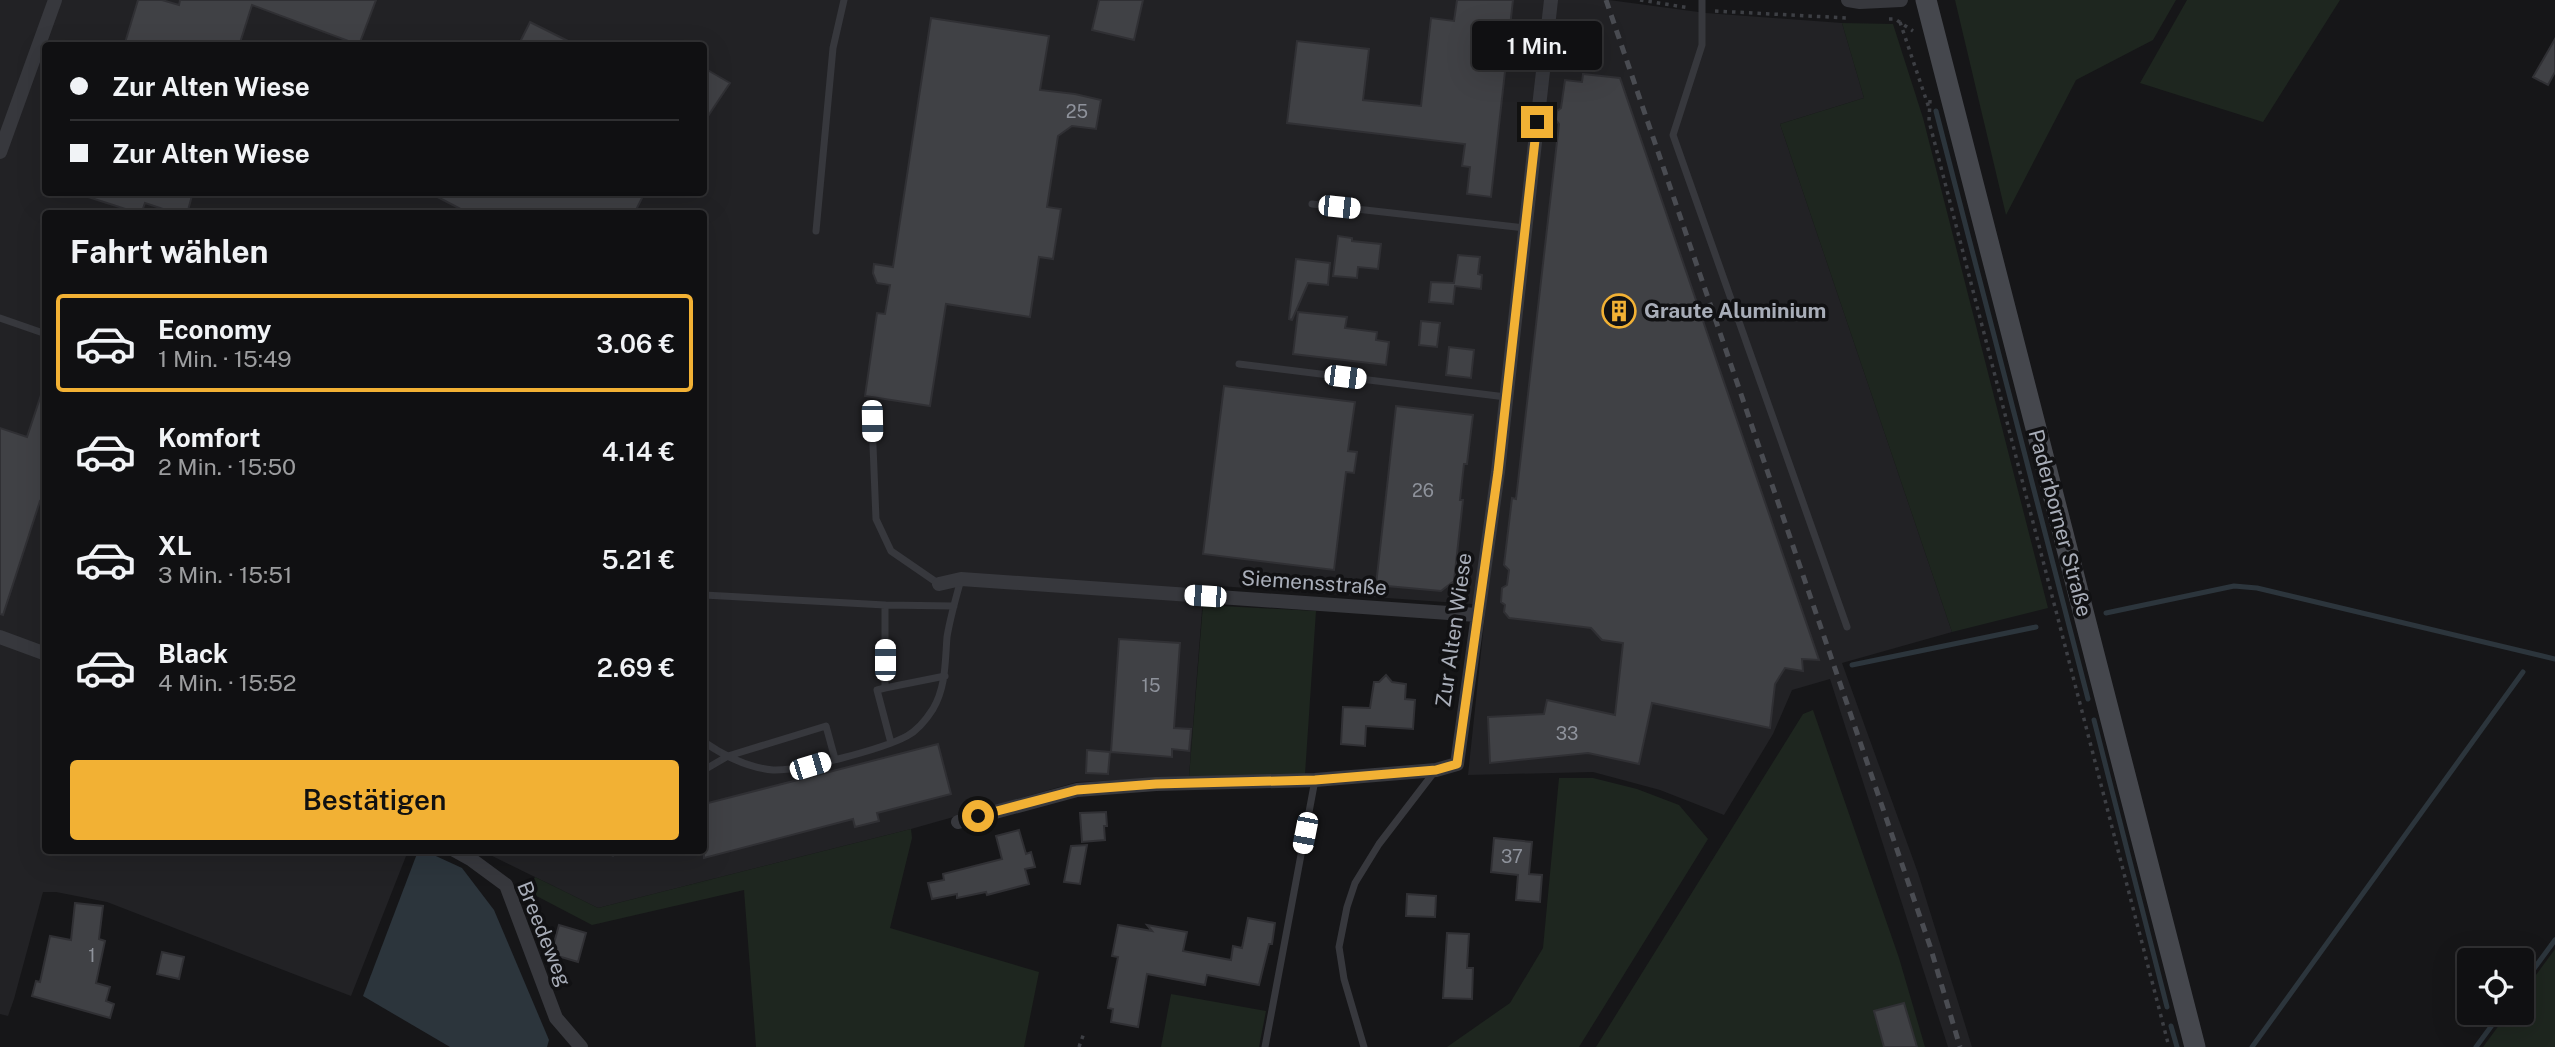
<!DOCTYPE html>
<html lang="de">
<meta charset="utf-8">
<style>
:root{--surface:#101012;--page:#1e1e20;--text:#f1f3f6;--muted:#9c9d9f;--line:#303032;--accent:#f2b134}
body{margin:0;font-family:"Public Sans",sans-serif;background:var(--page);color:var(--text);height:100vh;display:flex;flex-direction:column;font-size:26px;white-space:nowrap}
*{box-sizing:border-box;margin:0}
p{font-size:23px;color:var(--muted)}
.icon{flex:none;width:38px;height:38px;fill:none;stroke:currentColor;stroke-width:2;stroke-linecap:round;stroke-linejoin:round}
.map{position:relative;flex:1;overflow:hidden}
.details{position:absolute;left:42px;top:210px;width:665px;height:644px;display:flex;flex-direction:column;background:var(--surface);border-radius:7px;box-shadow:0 7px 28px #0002,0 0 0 2px var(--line)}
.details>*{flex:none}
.hud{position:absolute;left:42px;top:42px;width:665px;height:154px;border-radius:7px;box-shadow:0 7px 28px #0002,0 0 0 2px var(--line);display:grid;align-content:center;height:154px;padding:0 28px;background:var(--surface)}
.controls{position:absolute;left:2457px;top:948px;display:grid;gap:14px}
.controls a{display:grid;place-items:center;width:77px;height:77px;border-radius:7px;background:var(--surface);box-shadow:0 7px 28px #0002,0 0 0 2px var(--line);font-size:35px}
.end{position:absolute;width:32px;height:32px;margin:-16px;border:9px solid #f2b134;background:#111;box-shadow:0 0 0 4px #111}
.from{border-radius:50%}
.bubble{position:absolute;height:49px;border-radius:7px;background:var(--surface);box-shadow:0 7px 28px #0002,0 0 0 2px var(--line);font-size:23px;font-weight:600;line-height:49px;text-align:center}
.car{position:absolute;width:21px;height:42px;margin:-21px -10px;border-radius:9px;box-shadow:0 0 5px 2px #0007;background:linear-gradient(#fff 24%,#345 0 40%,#fff 0 76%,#345 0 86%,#fff 0)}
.hud b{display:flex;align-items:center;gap:24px;height:66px;font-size:26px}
.hud b+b{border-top:2px solid var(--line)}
.hud i{width:18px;height:18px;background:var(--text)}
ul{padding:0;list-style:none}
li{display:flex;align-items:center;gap:21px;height:98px;margin:0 14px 10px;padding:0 14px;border:4px solid transparent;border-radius:7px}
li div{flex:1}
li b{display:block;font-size:26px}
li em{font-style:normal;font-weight:600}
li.current{border-color:var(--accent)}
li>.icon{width:63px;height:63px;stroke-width:1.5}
h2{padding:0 28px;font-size:32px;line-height:84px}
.primary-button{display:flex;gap:14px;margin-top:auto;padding:14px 28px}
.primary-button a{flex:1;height:80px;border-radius:7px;background:var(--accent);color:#111;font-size:28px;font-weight:600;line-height:80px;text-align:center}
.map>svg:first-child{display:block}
.built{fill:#222225;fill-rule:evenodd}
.green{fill:#1e261f}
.water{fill:#2c353c}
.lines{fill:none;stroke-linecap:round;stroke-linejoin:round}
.stream{stroke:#2c353c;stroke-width:5}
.building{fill:#404145;stroke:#303034;stroke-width:2}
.path{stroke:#3d3f44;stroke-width:3.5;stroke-dasharray:3.5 5;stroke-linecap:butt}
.lane{stroke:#37383d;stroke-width:7}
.street{stroke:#37383d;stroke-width:14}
.secondary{stroke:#45474d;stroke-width:21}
.rail{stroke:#4a4c52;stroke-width:5;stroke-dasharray:9 7;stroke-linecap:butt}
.route{stroke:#f2b134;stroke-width:9}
.labels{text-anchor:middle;stroke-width:7;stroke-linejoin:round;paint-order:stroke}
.number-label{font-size:18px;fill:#8e929b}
.poi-label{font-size:21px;font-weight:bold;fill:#a8adb8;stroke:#111113;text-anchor:start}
.street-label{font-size:21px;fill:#a8adb8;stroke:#111113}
</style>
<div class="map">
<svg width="2555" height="1047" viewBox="0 0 2555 1047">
<rect width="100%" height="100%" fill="#161618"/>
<path class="built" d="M0,0H1609L1706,13L1842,23L1864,98L1780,124L1952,632L1842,663L1918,873L1972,1047H1948L1830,679L1792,690L1773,734L1724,815L1660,790L1593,772L1468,775L1486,605L1204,585L1189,777L1077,782L911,829L598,908L482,851L704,850V214H46V850L408,851L351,996L107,902L56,892H43L14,999L8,1016L0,1014ZM46,46H704V192H46Z"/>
<path class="green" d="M1955,0H2176L2153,40L2076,80L2006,215Z
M2187,0H2340L2263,122L2140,83Z
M1842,23L1893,24L1923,118L2048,608L1952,632L1780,124L1864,98Z
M1203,605L1316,611L1305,774L1189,777Z
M1813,710L1899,958L1925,1047H1596L1803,714Z
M1559,778H1593L1637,789L1679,805L1708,839L1579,1047H1447L1510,1003L1543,948Z
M911,829L912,838L890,928L1039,972L1024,1047H756L744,890L592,925L527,891L535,877L598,908Z
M2555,949V1047H2483L2508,1013H2522V994Z
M1171,994L1266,1011L1259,1047H1161Z"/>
<path class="water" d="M418,851H425L462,868L494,910L549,1040L547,1047H450L363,996Z"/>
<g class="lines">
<path class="stream" d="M1936,111L2088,699
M2106,613L2234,586L2257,588L2555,659
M1852,665L2036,627
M2094,720L2167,1007
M2522,985L2555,940
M2171,1026L2177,1047
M2252,1047L2523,672
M2476,1047L2501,1013"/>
</g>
<path class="building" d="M138,0H162L179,5L180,0H376L359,45L252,5L239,46H124Z
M1099,0H1143L1134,40L1092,30Z
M1457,0H1513L1491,197L1467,194L1470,167L1462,166L1465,144L1287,123L1297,41L1369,49L1363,100L1421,106L1431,18L1454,21Z
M931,18L1049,36L1040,90L1075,94L1101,100L1096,129L1072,126L1058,136L1047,207L1061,209L1053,259L1039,257L1030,317L946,304L930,406L865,396L877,313L885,314L890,285L877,283L873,273L874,264L893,267Z
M530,22L578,46H518Z
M2555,39V72L2548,85L2533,77Z
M704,68L730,83L704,122Z
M1583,74L1620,78L1819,660L1802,659L1803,671L1785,668L1775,684L1770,728L1652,703L1639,764L1588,753L1490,763L1488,717L1544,714L1547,700L1615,715L1623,643L1602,640L1591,628L1509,618L1504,612L1505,605L1501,602L1502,588L1507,585L1509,570L1504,565L1512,498L1516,499L1559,124L1556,120L1557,111L1561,108L1565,80L1582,82Z
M85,192H193L187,214H178L145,203L141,214L85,196Z
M428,192H645L634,214H470Z
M1338,236L1352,238V241L1381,244L1378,269L1358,267L1357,278L1333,276Z
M1458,255L1480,257L1478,274L1482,275L1481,289L1455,286L1453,304L1429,302L1431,282L1454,283Z
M1296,259L1330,263L1328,285L1308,283L1292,320L1289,319Z
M1298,312L1347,317L1345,328L1377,332L1376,340L1389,342L1386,365L1293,354Z
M1421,321L1440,323L1437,347L1419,345Z
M1449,347L1474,350L1471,378L1446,375Z
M1224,386L1355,402L1348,451L1357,452L1354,473L1346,472L1334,570L1203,554Z
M43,389L46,390V503L40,501L3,615L0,614V428L27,437Z
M1396,406L1473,415L1467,464H1464L1460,500H1463L1454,581L1441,591L1376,585Z
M1119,639L1180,643L1174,728L1191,729L1189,751L1172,749V757L1111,752Z
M1386,675L1392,682L1406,684L1405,699L1415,700L1413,729L1366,726L1365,746L1341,744L1343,707L1370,708L1374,682H1379Z
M938,744L951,794L877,813L879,821L855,827L853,819L704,858V804Z
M1087,750L1110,752L1108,774L1086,773Z
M1106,812L1107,826H1104L1105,840L1082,842L1080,813Z
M1019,830L1026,854L1031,852L1035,867L1025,869L1029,884L987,895L986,892L957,898V894L932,899L928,883L944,880L943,874L1002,859L996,836Z
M1494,838L1532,842L1529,874L1542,875L1540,902L1516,900L1518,875L1491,872Z
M1087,845L1080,884L1064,882L1071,846Z
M1407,894L1436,896L1435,917L1406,916Z
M75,903L103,906L99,939L105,941L96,983L110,987L106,1001L114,1004L110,1018L32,996L36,981L40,982L50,936L71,940Z
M1248,918L1275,923L1272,944H1269L1259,985L1207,975L1205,985L1147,974L1138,1027L1111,1022L1113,1009L1108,1008L1118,957L1112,956L1118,925L1152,931L1147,925L1187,932L1183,951L1231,960L1233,946L1242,948Z
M559,925L586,933L578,962L551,954Z
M1447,933L1469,934L1467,968H1473L1472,999L1443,998Z
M162,952L184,957L179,979L157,974Z
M1904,1003L1917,1047H1884L1874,1011Z"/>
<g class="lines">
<path class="path" d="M1640,0L1690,8
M1715,11L1847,18
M1889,19H1895L1913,31
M1900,22L1929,108
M1930,100L1929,121L2169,1047
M1079,1047L1084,1033"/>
<path class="lane" d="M1702,0V45L1673,135L1847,627
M1312,204L1525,228
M816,231L833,48L844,0
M0,318L46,334
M1239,364L1506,397
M872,421L876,519L891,551L939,584
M704,595L885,605V688L945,676
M885,605L954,606
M885,688L877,690L891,743
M704,742C723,755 749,768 773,770C800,771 883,749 907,736C918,730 926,720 933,709C946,687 945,662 947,637C950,618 956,598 961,579
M704,770L728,756L826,726L835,759
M613,853L614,850
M1265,1047L1315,780
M1364,1047L1344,979L1339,947L1347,907L1355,883L1379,844L1435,771"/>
<path class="street" d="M1848,0L1860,2L1901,0
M0,152L55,0
M939,584L961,579L1477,615
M0,637L46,654
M958,822L1077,790L1156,784L1315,780L1436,770L1457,764L1498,472L1551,0
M454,850L472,860L506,885L556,1018L581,1047"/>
<path class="secondary" d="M1926,0L2195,1047"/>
<path class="rail" d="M1606,0L1930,946L1960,1047"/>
</g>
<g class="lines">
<path class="route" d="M978,816L1077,790L1156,784L1315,780L1436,770L1457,764L1498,472L1537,122"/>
</g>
<defs>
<symbol id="building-ring" viewBox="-11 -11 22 22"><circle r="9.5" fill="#111113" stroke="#f2b134" stroke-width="1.5"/><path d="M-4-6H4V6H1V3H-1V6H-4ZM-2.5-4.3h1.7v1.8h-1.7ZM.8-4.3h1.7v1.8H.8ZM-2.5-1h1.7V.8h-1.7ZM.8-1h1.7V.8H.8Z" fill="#f2b134"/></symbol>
</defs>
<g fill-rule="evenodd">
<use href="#building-ring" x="1600" y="292" width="38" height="38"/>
</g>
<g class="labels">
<g class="number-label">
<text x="1077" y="118">25</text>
<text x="1423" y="497">26</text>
<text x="1151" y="692">15</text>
<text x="1567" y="740">33</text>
<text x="1512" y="863">37</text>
<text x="92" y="962">1</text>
</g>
<g class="poi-label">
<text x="1644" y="318">Graute Aluminium</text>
</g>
<g class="street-label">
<text transform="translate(2060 523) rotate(75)" y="7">Paderborner Straße</text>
<text transform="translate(1314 583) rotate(4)" y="7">Siemensstraße</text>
<text transform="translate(1454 630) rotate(-82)" y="7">Zur Alten Wiese</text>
<text transform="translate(544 934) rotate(68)" y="7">Breedeweg</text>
</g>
</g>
</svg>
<div class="controls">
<a><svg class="icon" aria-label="locate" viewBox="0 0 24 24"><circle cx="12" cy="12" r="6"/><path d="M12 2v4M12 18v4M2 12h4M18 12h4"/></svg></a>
</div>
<i class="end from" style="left:978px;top:816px"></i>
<i class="end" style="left:1537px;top:122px"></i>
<div class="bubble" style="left:1472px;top:21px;width:130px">1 Min.</div>
<i class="car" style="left:1339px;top:207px;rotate:96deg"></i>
<i class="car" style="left:1345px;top:377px;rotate:97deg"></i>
<i class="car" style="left:872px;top:421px;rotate:179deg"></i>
<i class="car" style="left:1205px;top:596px;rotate:274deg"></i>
<i class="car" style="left:885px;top:660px;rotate:0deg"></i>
<i class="car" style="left:810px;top:766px;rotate:73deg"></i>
<i class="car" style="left:1305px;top:833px;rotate:191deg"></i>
<div class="hud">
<b><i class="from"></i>Zur Alten Wiese</b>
<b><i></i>Zur Alten Wiese</b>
</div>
<section class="details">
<h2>Fahrt wählen</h2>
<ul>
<li class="current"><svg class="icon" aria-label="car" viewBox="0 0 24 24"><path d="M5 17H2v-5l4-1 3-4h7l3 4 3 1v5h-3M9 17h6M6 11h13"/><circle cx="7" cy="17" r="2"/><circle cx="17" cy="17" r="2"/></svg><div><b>Economy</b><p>1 Min. · 15:49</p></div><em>3.06 €</em></li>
<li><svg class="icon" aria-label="car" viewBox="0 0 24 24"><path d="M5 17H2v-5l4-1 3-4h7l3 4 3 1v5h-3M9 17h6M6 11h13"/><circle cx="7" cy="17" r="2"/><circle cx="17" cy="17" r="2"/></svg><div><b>Komfort</b><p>2 Min. · 15:50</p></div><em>4.14 €</em></li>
<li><svg class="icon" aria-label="car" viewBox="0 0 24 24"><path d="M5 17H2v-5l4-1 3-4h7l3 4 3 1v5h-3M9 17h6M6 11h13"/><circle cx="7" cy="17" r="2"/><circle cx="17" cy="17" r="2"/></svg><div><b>XL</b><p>3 Min. · 15:51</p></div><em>5.21 €</em></li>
<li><svg class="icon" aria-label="car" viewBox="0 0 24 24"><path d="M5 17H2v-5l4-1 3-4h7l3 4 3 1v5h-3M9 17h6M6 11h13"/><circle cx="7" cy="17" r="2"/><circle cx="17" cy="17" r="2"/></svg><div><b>Black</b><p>4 Min. · 15:52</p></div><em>2.69 €</em></li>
</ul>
<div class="primary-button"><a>Bestätigen</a></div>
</section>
</div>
